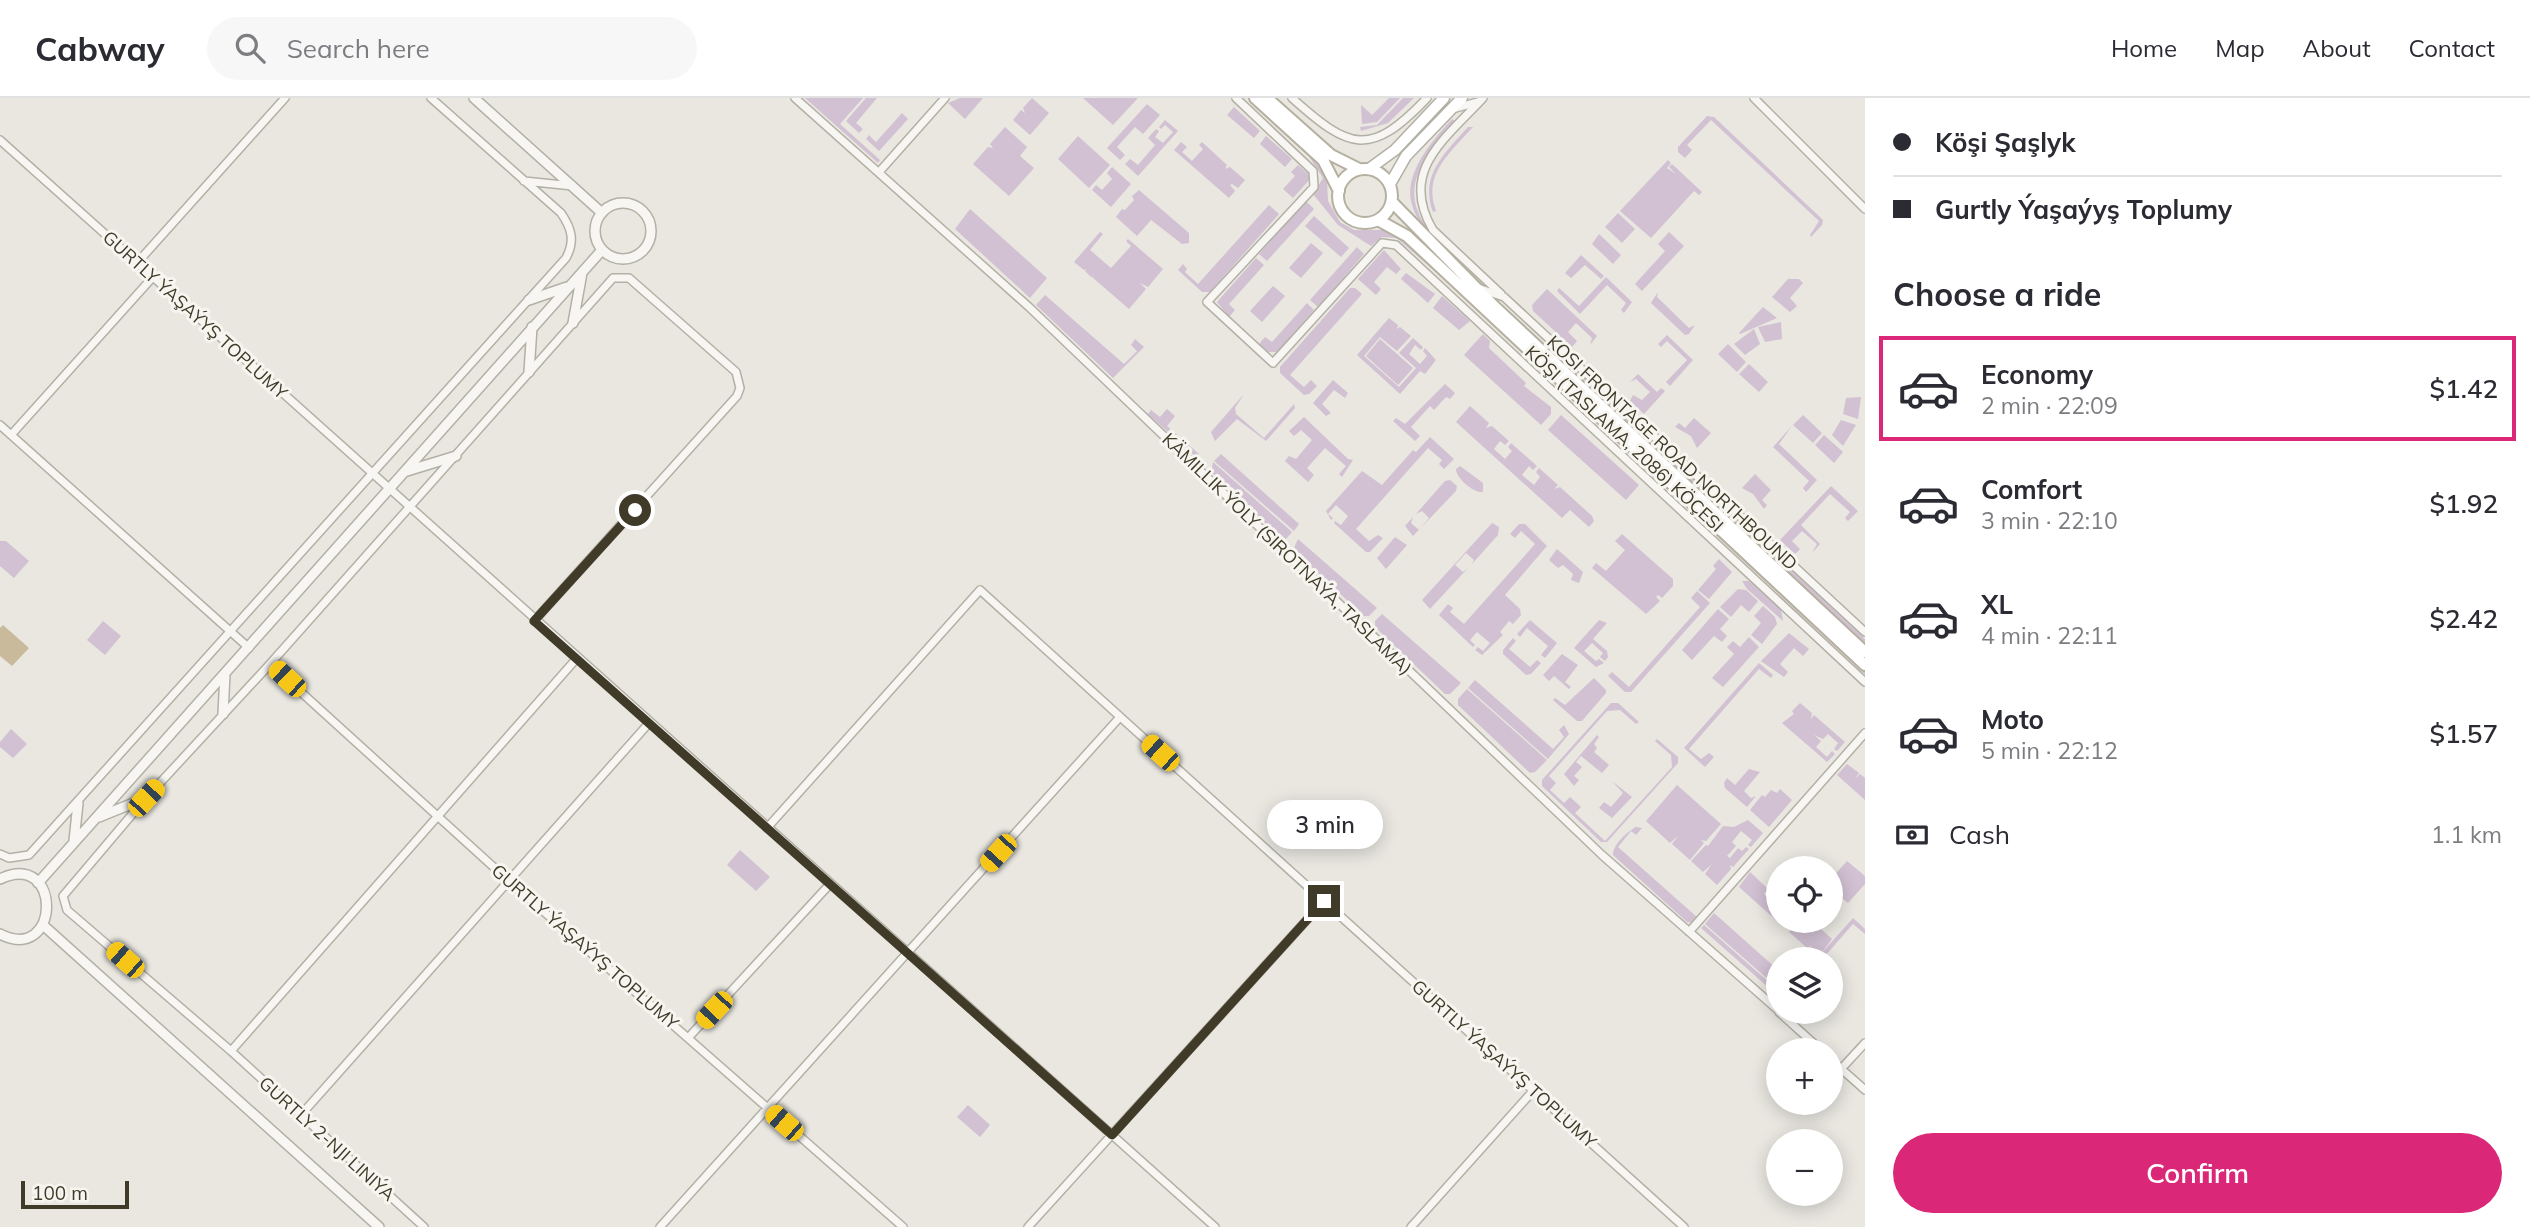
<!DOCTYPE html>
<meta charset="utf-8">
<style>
:root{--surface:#fff;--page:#f7f7f7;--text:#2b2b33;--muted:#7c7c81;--line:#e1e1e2;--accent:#db2777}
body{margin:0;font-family:Mulish,sans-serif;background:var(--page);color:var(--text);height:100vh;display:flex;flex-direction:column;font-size:26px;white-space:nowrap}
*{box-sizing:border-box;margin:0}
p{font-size:23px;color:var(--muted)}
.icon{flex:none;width:38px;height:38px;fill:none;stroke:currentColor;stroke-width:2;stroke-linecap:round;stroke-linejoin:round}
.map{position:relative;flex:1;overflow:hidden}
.panel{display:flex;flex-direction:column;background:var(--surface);width:665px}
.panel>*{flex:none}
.guide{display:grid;align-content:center;height:154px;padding:0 28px;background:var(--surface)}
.buttons{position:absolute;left:1766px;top:758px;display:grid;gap:14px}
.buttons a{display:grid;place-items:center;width:77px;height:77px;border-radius:50%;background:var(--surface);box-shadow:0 4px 18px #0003;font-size:35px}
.scale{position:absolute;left:21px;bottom:18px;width:108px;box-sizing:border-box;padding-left:7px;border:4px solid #403b29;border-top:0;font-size:19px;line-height:24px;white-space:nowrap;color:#403b29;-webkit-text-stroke:5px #f6f5f0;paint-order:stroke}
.end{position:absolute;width:32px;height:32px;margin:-16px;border:9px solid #403b29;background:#fff;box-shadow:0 0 0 4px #fff}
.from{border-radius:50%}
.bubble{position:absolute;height:49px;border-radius:24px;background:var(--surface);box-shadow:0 4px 18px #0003;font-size:23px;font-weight:600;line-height:49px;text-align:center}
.car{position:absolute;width:21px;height:42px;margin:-21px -10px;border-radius:9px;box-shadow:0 0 5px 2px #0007;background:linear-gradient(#f5c518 24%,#345 0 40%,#f5c518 0 76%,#345 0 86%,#f5c518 0)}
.guide b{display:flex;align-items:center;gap:24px;height:66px;font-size:26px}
.guide b+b{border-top:2px solid var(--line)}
.guide i{width:18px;height:18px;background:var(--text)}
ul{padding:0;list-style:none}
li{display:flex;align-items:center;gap:21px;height:105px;margin:0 14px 10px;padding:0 14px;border:4px solid transparent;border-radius:0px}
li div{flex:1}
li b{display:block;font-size:26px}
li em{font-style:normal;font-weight:600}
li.selected{border-color:var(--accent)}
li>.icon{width:63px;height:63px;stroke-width:1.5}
h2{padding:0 28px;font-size:32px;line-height:84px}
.pay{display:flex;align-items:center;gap:18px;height:77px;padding:0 28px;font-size:26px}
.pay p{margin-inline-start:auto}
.primary-button{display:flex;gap:14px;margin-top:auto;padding:14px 28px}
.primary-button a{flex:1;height:80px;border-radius:42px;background:var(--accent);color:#fff;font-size:28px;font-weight:600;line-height:80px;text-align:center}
header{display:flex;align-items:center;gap:42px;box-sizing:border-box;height:98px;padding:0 35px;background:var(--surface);border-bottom:2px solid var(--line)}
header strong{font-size:33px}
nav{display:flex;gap:38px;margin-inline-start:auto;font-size:24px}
.search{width:490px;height:63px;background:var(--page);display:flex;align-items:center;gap:18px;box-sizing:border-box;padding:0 24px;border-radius:38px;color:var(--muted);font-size:26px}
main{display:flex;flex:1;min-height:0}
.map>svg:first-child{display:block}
.green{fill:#d1c1d3}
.water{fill:#c9ba9b}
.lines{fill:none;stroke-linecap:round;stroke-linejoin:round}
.minor-casing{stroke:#b3b0a5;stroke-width:10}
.tertiary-casing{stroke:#b3b0a5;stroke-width:12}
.secondary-casing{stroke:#b3b0a5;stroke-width:13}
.primary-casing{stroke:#b5b0a0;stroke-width:14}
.minor{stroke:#f7f6f3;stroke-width:7}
.tertiary{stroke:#f7f6f3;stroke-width:9}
.secondary{stroke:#fff;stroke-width:10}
.primary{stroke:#fff;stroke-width:10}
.route{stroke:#403b29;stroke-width:9}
.labels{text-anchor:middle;stroke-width:6;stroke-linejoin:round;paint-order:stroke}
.street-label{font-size:18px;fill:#403b29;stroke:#f6f5f0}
</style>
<header>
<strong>Cabway</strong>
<div class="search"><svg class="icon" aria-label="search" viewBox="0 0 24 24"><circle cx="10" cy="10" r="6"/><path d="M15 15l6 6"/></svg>Search here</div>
<nav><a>Home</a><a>Map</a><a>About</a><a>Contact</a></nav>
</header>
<main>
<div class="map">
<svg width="1865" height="1129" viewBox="0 0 1865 1129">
<rect width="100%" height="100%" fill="#e9e7e0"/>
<path class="green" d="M805,0H863L840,26L880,62L878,65Z
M866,0H877L856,25L863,31L859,35L846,23Z
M960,0H983L965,21L948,5Z
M1032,0L1049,15L1030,37L1013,22L1021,12L1025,15L1023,10Z
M1083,0H1138L1113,27Z
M1389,0H1400L1377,24L1362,26L1361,7L1372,17Z
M1403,0H1414L1388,25L1361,33L1360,29L1377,27Z
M1147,6L1160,17L1143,36L1135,29L1117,49L1125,57L1120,62L1107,50Z
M1234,9L1260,33L1254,40L1227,17Z
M902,15L908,21L879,53L866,41L869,37L876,44Z
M1707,18L1714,19L1823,122L1822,127L1811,139L1810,137L1819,123L1711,22L1687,47L1692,52L1685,60L1678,54V49Z
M1452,21L1455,23C1382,101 1417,124 1482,185L1480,187C1415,123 1376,102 1452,21Z
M1165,22L1178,33L1138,78L1125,66L1130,61L1138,67L1155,47L1148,40L1156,31L1159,33L1155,39L1163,45L1173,34L1165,27L1161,31L1159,29Z
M1005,29L1027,49L1020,58L1034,70L1009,98L973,66L988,49L993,50L990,46Z
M1468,29H1473C1451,54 1422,76 1436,113L1433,114C1419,77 1446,54 1468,29Z
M1078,38L1110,67L1089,90L1058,61Z
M1266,38L1292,61L1285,69L1260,46Z
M1181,44L1187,49L1182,54L1192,63L1203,51L1199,47L1202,44L1227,67L1225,71L1230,69L1245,82L1238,90L1232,86L1230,87L1235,93L1229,100L1174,52Z
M1310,55L1327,82L1328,103L1340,124L1354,132H1387L1399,138L1440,174L1438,176L1397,140L1382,139L1371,148L1338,127L1313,96L1323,80L1308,57Z
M1668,62L1671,65L1667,70L1676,76L1669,69L1672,66L1702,94L1699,97L1694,93L1651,140L1620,113Z
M1298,67L1312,79L1293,100L1283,91L1295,78L1291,74Z
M1112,69L1131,86L1111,109L1092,92L1096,87L1102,92L1112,81L1107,75Z
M1139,92L1189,135V145L1182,146L1151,122L1137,138L1116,119L1122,111L1125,112L1134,102L1132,98Z
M1306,103L1314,111L1267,163L1259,156Z
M1269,107L1279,116L1210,194H1202L1178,172L1183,166L1187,171L1185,174L1198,186Z
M970,111L1047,180L1030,200L955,131Z
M1618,115L1635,131L1622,145L1605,129Z
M1314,118L1349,150L1341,159L1305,128Z
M1100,134L1103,136L1090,152L1111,170L1131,148L1126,143L1128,141L1163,171L1148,189L1140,185L1146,191L1129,211L1092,179L1094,177L1091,179L1085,173L1087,171L1084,172L1074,164Z
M1669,134L1684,148L1642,193L1635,186L1665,153L1658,146Z
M1599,136L1621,157L1613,166L1592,146Z
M1311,145L1323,155L1301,180L1289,170Z
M1357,149L1364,156L1318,209L1310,202Z
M1384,152L1401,171L1396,176L1387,169L1374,184L1381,191L1376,197L1358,181Z
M1581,157L1604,178L1601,181L1585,167L1571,180L1565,175Z
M1256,160L1264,167L1229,206L1235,212L1229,219L1217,204Z
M1406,175L1435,196L1428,205L1401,181Z
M1606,179L1632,204L1624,215L1621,212L1626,205L1607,187L1580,216L1557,193L1559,190L1579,208Z
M1788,181H1799L1803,185L1790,200L1797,208L1790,214L1772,199Z
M1273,188L1285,198L1262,224L1250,213Z
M1350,190H1355L1362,196L1290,277L1304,289L1311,282L1317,288L1309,296L1304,297L1280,275V269Z
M1547,191L1597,238L1590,247L1592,240L1576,225L1568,234L1577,243L1572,249L1533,213L1532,207Z
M1658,194L1657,199L1689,230L1695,227L1689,236L1685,237L1651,205Z
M1045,197L1124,266L1137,253L1131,247L1135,241L1144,249L1113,280L1036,207Z
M1442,198L1470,223L1459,232L1433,210Z
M1307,205L1314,212L1277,254H1268L1259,246L1265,239L1272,244Z
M1763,209L1777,220L1740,236L1739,235Z
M1389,220L1398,227L1397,231L1400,229L1411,238L1397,253L1380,239L1364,258L1399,289L1416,270L1399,255L1413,240L1423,249L1421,252L1415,247L1409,256L1420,266L1427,258L1423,253L1425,250L1436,262L1425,276L1420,273L1400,296L1357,257Z
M1781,224L1782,241L1765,244L1758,229Z
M1754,231L1760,246L1745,257L1734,246Z
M1483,236L1490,243L1489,250L1526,285L1524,288L1551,309V316L1541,327L1464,257Z
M1667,237L1693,262L1670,288L1666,284L1687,262L1667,243L1661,249L1658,246Z
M1380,241L1413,270L1398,287L1366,258Z
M1550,246L1708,394L1705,396L1548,248Z
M1728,246L1746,264L1737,274L1718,256Z
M1534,263L1865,573V577L1532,265Z
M1749,266L1768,284L1759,294L1739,276Z
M1638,276L1657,294L1661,290L1665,293L1644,316L1630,303L1633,297L1642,302L1650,294L1636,281L1630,284Z
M1333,282L1348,295L1345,300L1334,292L1322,306L1331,315L1326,318L1313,305Z
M1445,286L1455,295L1450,301L1446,299L1434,312L1430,308L1411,329L1420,338L1415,343L1393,323L1396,320L1405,326Z
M1244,296L1235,310L1236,316L1264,340L1294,306L1295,310L1266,343L1237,321L1215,343L1211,334Z
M1861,299L1858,321L1843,316L1846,300Z
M1470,308L1489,325L1486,330L1492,328L1509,343L1505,347L1500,343L1494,351L1505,361L1512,353L1508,349L1511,345L1537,368L1533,372L1529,368L1522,377L1534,387L1540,379L1536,374L1539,370L1558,387L1554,391L1560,389L1592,418L1594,423L1589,429L1570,412L1562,420L1456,324Z
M1167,311L1175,318L1167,328L1199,356L1196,359L1148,316L1151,312L1160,319Z
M1561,317L1639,387L1626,402L1548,332Z
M1803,317L1822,335L1813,345L1793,327Z
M1304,319L1348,361L1353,362L1342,379L1339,376L1346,368L1325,350L1307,370L1314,377L1308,384L1285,363L1289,358L1296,361L1312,342L1301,332L1294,338L1289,333Z
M1694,320L1711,335L1697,350L1691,338L1675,329L1679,325L1685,330Z
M1841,322L1856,327L1843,348L1832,337Z
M1792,328L1779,346L1817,382L1806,394L1803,390L1809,383L1773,349Z
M1824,337L1843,354L1834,365L1815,347Z
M1430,339L1454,361L1444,371L1439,366L1442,362L1428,350L1356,431L1369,443L1378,437L1383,440L1370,454H1366L1334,425L1335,423L1341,427L1348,418L1336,407L1328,416L1333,420L1331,422L1326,413L1362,373L1382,387L1413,352L1416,354Z
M1221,356L1299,426L1294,433L1214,363Z
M1213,364L1292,434L1286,441H1282L1211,374Z
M1460,368L1483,385V394C1473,395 1456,380 1456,371Z
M1755,376L1771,392L1762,402L1767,407L1764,411L1753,396L1742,390Z
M1450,382L1457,388L1456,393L1413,438L1405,428L1413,419L1411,425L1419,432L1429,420L1422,413L1416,416L1445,383Z
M1831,388L1858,413L1848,423L1845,420L1850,414L1830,396L1801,427L1820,446L1812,455L1817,446L1802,433L1792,443L1800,451L1795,456L1780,442Z
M1723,408L1865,541V546L1721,411Z
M1492,425L1499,429L1498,437L1471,467L1474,462L1466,455L1455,467L1463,474L1468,470L1430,511L1422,502Z
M1519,426H1525L1547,448L1505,497L1520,511L1521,517L1513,526L1509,523L1500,534L1503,537L1482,557L1475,552L1478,549L1483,553L1490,545L1477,534L1470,542L1475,547L1473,549L1439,517L1448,506L1453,510L1450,514L1464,526L1535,446L1521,433L1515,440L1510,436Z
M1622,436L1673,481V488L1662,500L1658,497L1656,499L1660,503L1646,516L1592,470L1596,465L1606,473L1625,452L1615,443Z
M1395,439L1407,447L1386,471L1377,460Z
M1298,441L1377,510L1369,518H1364L1293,452Z
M0,443H6L29,463L14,480L0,468Z
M1557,451L1583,474L1579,485L1571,482L1573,476L1563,467L1558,470L1549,462Z
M1719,461L1732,474L1709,501L1698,492L1716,471L1713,468Z
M1742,483H1749L1781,512L1783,523L1747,491Z
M1738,491L1746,492L1758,503L1749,514L1741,507L1731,519L1720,509Z
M1697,493L1710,505L1631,594H1625L1608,578L1612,574L1629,589L1700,509L1691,500Z
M1763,508L1775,519L1777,526L1762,546L1751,537L1761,525L1754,518Z
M1718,511L1729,521L1720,531L1727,538L1722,544L1714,538L1692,562L1682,552Z
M1382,516L1461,585L1450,596H1445L1375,529V523Z
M1530,522L1557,545L1545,560L1541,557L1548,548L1527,530L1520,539L1517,536Z
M1599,522L1607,525L1593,541L1607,553L1608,559L1605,563L1600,559L1603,555L1592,545L1584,553L1596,563L1599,561L1604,565L1596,569L1574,550Z
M103,523L121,538L105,557L87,542Z
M1789,535L1809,551L1803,558L1794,550L1780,566L1788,574L1784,579L1761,563Z
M1749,539L1759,549L1723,589L1712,580L1734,556L1727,549L1733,543L1740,549Z
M1513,540L1516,543L1509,551L1530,569L1537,562L1541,565L1531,576L1526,577L1503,556V552Z
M1562,556L1578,567L1565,584L1571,589L1569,591L1554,578L1549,583L1543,577Z
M1759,565L1773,577L1771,580L1759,571L1689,651L1701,661L1709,655L1714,659L1705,669L1684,650Z
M1594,580L1606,592V595L1582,623H1577L1553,602L1555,600L1565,607Z
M1475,582L1553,651L1564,639L1559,632L1564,627L1569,636L1548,661L1468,590Z
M1467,591L1547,662L1535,674L1530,675L1458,607V601Z
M1611,605H1618L1639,624L1636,626L1620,612L1607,613L1549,678L1556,685L1550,692L1564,705L1570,699L1581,709L1575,715L1605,743L1672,669L1671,657L1655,643L1657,641L1678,659V665L1607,744H1601L1542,688V682Z
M1800,605L1812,615L1811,621L1814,617L1845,644L1837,653L1834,651L1838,645L1828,636L1823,641L1814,637L1821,643L1816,649L1827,659L1832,653L1835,656L1827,664L1782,625L1794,616L1792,613Z
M11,631L27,646L13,660L0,649V644Z
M1597,637L1599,639L1594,646L1597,650L1594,654L1609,667L1602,675L1581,658L1576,664L1582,669L1574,678L1579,682L1574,688L1564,676Z
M1847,666L1859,675L1855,681L1860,676L1865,680V702L1837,677Z
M1749,671L1760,674L1744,693L1751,700L1756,698L1747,709L1725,690L1724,685L1727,680L1735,687Z
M1612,683L1632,699L1612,720L1599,710L1604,704L1611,709L1623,695Z
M1677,687L1721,726L1706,743L1701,742L1704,745L1690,762L1672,746L1678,738L1670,745L1646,723Z
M1780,691L1792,702L1769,729L1750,712L1762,697L1765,699L1771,692L1777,695Z
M1748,722L1763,735L1751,749L1748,747L1752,742L1741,733L1732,744L1736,748L1727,758L1730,760L1738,750L1742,753L1746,749L1749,751L1733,769L1730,767L1731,771L1717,787L1705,776L1712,766L1703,774L1691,763L1706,747L1708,748L1723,728L1734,729Z
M1636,729L1642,730L1636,737L1631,733L1618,749L1698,820L1693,825L1687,824L1613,757C1613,746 1628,733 1636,729Z
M740,752L770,779L756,793L727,767Z
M1847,763L1865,778V786L1848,805L1830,790L1831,781Z
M1750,774L1768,791L1764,796L1766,798L1771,793L1778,800V822L1782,824H1778L1739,789Z
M1714,815L1778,872V890L1705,826Z
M1853,820L1865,831V836L1853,826L1825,858L1826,861H1819L1809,852L1811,848L1807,850L1789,834L1797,823H1812L1832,841L1820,857Z
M1704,827L1778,892L1777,897L1701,830Z
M968,1007L990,1027L980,1039L957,1019Z"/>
<path class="water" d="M3,527L29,550L12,568L0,558V530Z"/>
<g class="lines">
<defs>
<path id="minor" d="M795,0L1029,209L1602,757L1778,912
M1236,0L1313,73L1314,89L1207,204L1273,265L1382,145L1396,147L1865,584
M1292,0C1350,52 1370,60 1427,0
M1483,0C1445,41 1398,73 1433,132L1501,196
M1754,0L1865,111
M1452,11L1478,4
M0,42L1215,1129
M880,73L945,0
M524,83L573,88
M137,165L285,0
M1478,190L1504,199L1865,534
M0,327L249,550
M11,337L152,180
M270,566L509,783L903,1129
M767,730L980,492L1684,1129
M0,756L9,760L29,757L566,160C575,143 572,131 561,115L431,0
M1689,834L1865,635
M1779,914L1821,952
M688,940L830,786
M231,953L577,560
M1830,961L1865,992
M1841,971L1865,945
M300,1018L649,625
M424,1129L231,953L67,812L63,798L146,700L270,566L613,180H629L736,274L740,290L737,298L534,523
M660,1129L1120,619
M1028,1129L1324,803
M1411,1129L1533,993"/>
<path id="tertiary" d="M474,0L602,115
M595 133a28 28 0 1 1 56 0a28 28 0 1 1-56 0Z
M529,202L567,189
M573,225L582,175
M529,274L532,229
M407,373L456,358
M223,616L225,576
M99,719L146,700
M74,743L78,705
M0,781C63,751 61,867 0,836
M38,785L602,152
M43,827L379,1129"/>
<path id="secondary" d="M1369,71L1395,52L1444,0
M1390,86L1406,58L1462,0"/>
<path id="primary" d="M1255,0L1323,62L1339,93
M1267,0L1331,57L1359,71
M1338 98a27 27 0 1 1 54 0a27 27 0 1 1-54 0Z
M1392,104L1495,209L1865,554
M1378,122L1407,138L1865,567"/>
</defs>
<use href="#minor" class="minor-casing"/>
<use href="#tertiary" class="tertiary-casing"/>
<use href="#secondary" class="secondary-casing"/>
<use href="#primary" class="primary-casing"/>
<use href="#minor" class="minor"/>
<use href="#tertiary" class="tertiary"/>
<use href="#secondary" class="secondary"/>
<use href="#primary" class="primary"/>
</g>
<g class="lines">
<path class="route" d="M635,412L534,523L1112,1037L1324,803"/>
</g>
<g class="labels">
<g class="street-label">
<text transform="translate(195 217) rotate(42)" y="6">GURTLY ÝAŞAÝYŞ TOPLUMY</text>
<text transform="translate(1624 341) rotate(43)" y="6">KÖŞI (TASLAMA, 2086) KÖÇESI</text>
<text transform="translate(1672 355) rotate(43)" y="6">KOSI FRONTAGE ROAD NORTHBOUND</text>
<text transform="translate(1287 456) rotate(44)" y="6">KÄMILLIK ÝOLY (SIROTNAÝA, TASLAMA)</text>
<text transform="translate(585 849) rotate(41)" y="6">GURTLY ÝAŞAÝYŞ TOPLUMY</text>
<text transform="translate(1504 966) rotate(42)" y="6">GURTLY ÝAŞAÝYŞ TOPLUMY</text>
<text transform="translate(327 1041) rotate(42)" y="6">GURTLY 2-NJI LINIÝA</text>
</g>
</g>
</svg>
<div class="buttons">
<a><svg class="icon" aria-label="locate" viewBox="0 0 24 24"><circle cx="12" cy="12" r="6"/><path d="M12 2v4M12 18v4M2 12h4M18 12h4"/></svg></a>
<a><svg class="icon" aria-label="layers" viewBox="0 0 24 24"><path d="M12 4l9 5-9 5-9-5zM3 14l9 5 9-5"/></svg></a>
<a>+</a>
<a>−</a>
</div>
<div class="scale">100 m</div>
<i class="end from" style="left:635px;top:412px"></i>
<i class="end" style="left:1324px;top:803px"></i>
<div class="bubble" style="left:1267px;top:702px;width:116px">3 min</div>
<i class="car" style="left:287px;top:581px;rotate:313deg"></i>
<i class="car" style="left:1160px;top:655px;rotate:312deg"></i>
<i class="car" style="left:146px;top:700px;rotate:43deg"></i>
<i class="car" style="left:998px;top:755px;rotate:222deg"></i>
<i class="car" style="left:125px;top:862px;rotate:311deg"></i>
<i class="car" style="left:714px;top:912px;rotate:223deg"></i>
<i class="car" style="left:784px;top:1025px;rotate:311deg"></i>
</div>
<section class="panel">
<div class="guide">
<b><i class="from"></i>Köşi Şaşlyk</b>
<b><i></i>Gurtly Ýaşaýyş Toplumy</b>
</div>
<h2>Choose a ride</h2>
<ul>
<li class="selected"><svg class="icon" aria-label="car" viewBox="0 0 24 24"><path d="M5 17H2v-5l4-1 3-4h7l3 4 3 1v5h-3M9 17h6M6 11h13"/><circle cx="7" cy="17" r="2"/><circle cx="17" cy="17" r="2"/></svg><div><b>Economy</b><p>2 min · 22:09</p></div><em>$1.42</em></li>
<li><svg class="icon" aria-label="car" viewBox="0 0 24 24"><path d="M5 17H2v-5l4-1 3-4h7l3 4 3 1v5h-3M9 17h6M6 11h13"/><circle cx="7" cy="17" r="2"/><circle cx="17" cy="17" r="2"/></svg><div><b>Comfort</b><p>3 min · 22:10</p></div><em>$1.92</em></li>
<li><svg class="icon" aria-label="car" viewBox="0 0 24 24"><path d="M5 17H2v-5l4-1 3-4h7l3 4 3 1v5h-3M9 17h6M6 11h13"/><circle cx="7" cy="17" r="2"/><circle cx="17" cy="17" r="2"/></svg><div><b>XL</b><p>4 min · 22:11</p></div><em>$2.42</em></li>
<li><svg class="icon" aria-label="car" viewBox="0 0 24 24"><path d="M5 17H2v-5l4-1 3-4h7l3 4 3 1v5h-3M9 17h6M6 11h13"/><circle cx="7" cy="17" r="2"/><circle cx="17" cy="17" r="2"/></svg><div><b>Moto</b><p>5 min · 22:12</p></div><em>$1.57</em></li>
</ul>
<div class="pay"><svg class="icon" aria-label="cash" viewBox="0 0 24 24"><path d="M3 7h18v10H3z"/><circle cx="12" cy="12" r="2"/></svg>Cash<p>1.1 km</p></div>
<div class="primary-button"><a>Confirm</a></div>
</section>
</main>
